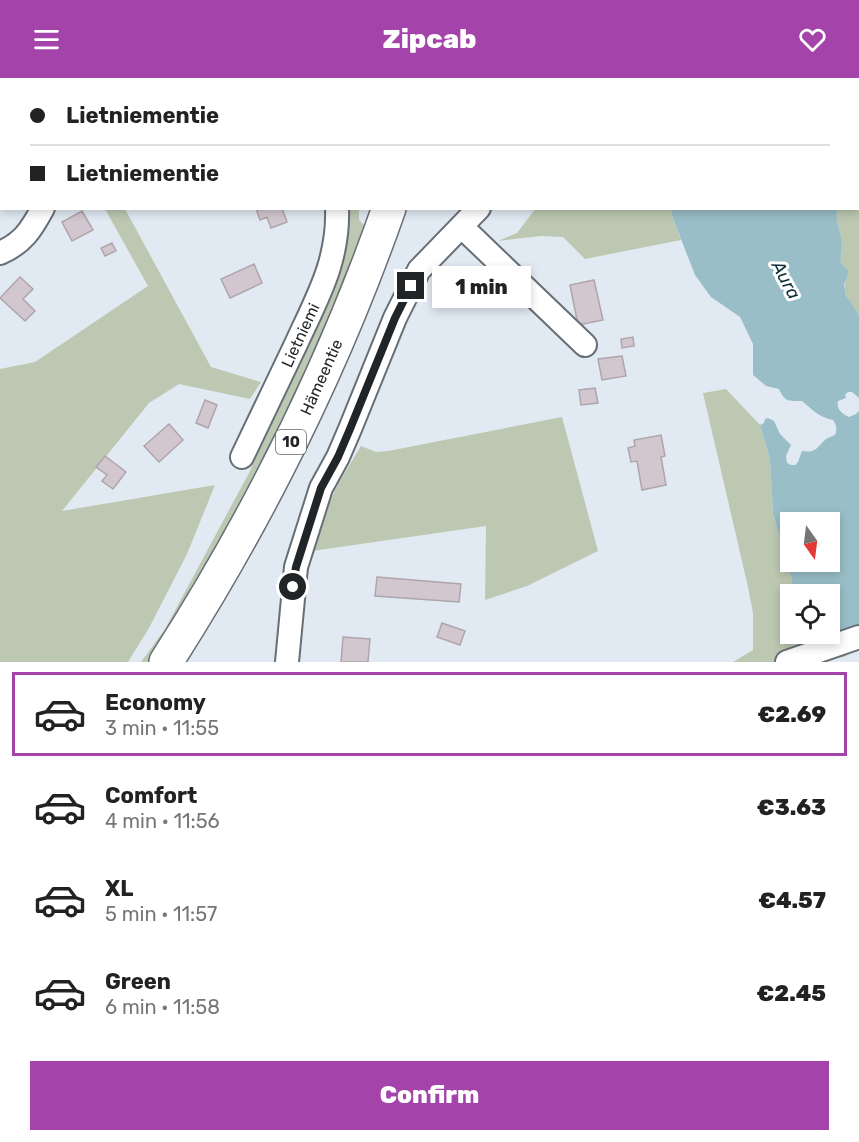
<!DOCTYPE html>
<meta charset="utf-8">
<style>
:root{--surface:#fff;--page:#f2f2f2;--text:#222;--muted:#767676;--line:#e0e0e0;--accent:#a443aa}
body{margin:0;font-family:Rubik,sans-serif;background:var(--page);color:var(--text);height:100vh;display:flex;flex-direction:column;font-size:22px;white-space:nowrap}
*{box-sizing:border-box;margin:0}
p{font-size:20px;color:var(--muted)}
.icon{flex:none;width:33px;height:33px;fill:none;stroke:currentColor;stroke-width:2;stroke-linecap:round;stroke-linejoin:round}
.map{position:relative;height:584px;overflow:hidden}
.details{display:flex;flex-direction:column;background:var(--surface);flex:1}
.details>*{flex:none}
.banner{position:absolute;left:0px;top:0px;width:860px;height:132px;box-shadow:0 3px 9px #0003;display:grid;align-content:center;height:132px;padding:0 30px;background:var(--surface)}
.needle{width:39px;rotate:166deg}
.controls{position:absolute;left:780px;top:434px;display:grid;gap:12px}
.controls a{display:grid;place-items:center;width:60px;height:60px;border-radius:0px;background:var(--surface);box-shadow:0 3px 9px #0003;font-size:30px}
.end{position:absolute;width:27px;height:27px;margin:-14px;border:8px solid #222528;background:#fff;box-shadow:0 0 0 3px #fff}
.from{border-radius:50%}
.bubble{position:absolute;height:42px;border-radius:0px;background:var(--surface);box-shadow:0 3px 9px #0003;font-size:20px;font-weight:800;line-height:42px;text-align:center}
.banner b{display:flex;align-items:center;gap:21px;height:57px;font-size:22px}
.banner b+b{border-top:2px solid var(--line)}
.banner i{width:15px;height:15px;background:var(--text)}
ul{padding:10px 0 0;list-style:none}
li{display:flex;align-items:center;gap:18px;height:84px;margin:0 12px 9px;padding:0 18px;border:3px solid transparent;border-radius:0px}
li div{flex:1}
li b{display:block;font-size:22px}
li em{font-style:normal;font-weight:800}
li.selected{border-color:var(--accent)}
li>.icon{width:54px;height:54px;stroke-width:1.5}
.action{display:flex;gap:12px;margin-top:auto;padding:12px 30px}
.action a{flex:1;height:69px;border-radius:0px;background:var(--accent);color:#fff;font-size:24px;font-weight:800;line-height:69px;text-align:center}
header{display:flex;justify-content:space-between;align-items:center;height:78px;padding:0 30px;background:var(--accent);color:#fff;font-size:27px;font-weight:800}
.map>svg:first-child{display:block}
.green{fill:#bcc8b1}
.water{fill:#99bec7;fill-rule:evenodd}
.building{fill:#d2c7ce;stroke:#afa5ab;stroke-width:1.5}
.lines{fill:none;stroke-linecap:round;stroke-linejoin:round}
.minor-casing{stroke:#666f76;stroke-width:26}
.highway-casing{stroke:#666f76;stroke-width:36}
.minor{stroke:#fff;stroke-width:22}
.highway{stroke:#fff;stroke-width:33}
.route{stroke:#222528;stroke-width:8}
.labels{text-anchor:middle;stroke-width:6;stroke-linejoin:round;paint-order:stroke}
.shield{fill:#fff;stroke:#646668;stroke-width:1.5}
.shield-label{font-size:15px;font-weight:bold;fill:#222528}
.street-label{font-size:16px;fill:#222528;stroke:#fff}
.water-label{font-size:18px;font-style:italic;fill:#0b3037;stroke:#fff}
</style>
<header><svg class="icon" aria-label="menu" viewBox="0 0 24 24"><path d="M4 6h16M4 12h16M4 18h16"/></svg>Zipcab<svg class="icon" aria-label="heart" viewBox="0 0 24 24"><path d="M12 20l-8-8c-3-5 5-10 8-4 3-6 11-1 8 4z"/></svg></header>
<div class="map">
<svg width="859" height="584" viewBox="0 0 859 584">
<rect width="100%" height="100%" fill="#e1eaf3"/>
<path class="green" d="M858,77L859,78V237C853,228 843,217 845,206C846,200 849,198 848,192L841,185C840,175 841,165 840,155C839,146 834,140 838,131L858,130Z
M536,130L672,131V138L681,162L585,181L563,159L541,158L498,163L517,155Z
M105,131H125L211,289L261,304L250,321L179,306L149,325L62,433L215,407L187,476L149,550L128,584H0V291L35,284L148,208Z
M345,131H359V142L365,148L349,196L294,321L258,396L151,584H141L165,551L250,393L282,317Z
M726,311L760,347L770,381L773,436L792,502L791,516L789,526L790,530V555H830V549L834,555L845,558L847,578L830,582L827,584H733L753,572V535L748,509L703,315Z
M562,339L598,473L527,508L485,522L486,448L312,473L321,443L338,406L361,368L376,374L388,373Z"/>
<path class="water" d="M672,130L838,131C834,141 840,149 841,160C842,168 840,177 841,185L848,192V197L844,207L846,217L859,237V320L852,314H848L845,317L846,320L838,323C836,331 842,336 849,339L856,336L859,333V554C855,555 849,557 844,557C824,557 830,530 830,516H791L792,502L773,436L770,381L760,347L764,345L765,341L768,340L774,343L780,356L791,367L786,378L787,385L791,387H795L798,384L802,373C817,375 816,370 825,362C827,360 832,358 835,357C837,351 837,348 833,342C818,339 813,332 802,323C788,323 785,324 779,311L766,308L753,297V266L740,239L711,219L695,197L672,138ZM806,441H809L812,444H830V483H790V444H803Z"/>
<path class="building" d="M256,130H282L287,144L271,150L267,139L260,142Z
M82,133L93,152L72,163L62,144Z
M112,165L116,173L105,178L101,170Z
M254,186L262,205L230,220L221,201Z
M20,199L33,211L23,221L35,233L25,243L0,220Z
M594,202L603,242L578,247L570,207Z
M633,259L634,268L622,270L621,261Z
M622,278L626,298L602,302L598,281Z
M595,310L598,325L581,327L579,312Z
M205,322L217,327L208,350L196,345Z
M169,346L183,362L159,384L144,368Z
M661,357L665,378L661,379L666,407L642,412L637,383L631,384L628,370L635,368L634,362Z
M105,378L126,394L113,411L102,403L107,397L96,389Z
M377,499L461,506L459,524L375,518Z
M442,545L465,553L460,567L437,559Z
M343,559L370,561L368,584H341Z"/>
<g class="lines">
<defs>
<path id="minor" d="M26,0L28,2
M308,0L309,2
M395,0L404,2
M223,2L232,0
M482,2L483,0
M462,149L585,267
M0,175C23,165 31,152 43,130
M242,379C260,341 278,304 296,266C317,220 339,183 337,130
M287,584L296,489L321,410L338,379L350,351L395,240L419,192L479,130
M787,584L859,559"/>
<path id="highway" d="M428,2V0
M166,584C257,442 333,290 389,130"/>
</defs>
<use href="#minor" class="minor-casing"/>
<use href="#highway" class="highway-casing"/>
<use href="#minor" class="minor"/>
<use href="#highway" class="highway"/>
</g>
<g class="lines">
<path class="route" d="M293,509L296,489L321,410L338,379L350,351L395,240L411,208"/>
</g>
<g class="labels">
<rect class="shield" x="276" y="352" width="30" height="24" rx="4.5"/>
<g class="shield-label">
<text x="291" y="369">10</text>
</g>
<g class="street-label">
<text transform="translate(300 257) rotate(-65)" y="6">Lietniemi</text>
<text transform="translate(321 299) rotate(-66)" y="6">Hämeentie</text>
</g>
<g class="water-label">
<text transform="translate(786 202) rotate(62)" y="6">Aura</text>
</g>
</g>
</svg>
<div class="controls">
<a><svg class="needle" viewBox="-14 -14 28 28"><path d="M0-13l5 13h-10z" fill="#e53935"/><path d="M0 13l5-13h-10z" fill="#767676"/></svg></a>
<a><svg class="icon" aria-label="locate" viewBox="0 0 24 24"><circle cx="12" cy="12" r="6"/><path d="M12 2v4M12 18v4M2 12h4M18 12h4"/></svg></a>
</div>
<i class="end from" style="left:293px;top:509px"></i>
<i class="end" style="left:411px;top:208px"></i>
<div class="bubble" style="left:432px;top:188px;width:99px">1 min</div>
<div class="banner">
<b><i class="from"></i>Lietniementie</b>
<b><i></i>Lietniementie</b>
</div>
</div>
<section class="details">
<ul>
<li class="selected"><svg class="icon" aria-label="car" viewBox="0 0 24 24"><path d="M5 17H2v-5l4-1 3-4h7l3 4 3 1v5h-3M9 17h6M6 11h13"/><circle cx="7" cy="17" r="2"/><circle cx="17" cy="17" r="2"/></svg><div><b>Economy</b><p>3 min · 11:55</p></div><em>€2.69</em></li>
<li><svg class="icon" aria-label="car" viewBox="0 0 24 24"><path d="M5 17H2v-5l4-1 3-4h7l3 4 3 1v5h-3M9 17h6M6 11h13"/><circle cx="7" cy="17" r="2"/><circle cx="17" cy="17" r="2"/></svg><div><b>Comfort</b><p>4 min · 11:56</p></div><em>€3.63</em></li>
<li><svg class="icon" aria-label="car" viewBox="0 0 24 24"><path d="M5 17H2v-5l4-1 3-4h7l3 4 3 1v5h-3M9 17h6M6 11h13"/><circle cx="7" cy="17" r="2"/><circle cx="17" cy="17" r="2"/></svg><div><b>XL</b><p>5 min · 11:57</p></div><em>€4.57</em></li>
<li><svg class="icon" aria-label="car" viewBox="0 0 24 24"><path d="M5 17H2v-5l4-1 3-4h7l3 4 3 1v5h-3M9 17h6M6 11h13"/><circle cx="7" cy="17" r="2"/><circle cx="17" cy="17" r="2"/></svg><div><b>Green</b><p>6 min · 11:58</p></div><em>€2.45</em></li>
</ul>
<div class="action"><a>Confirm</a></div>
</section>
